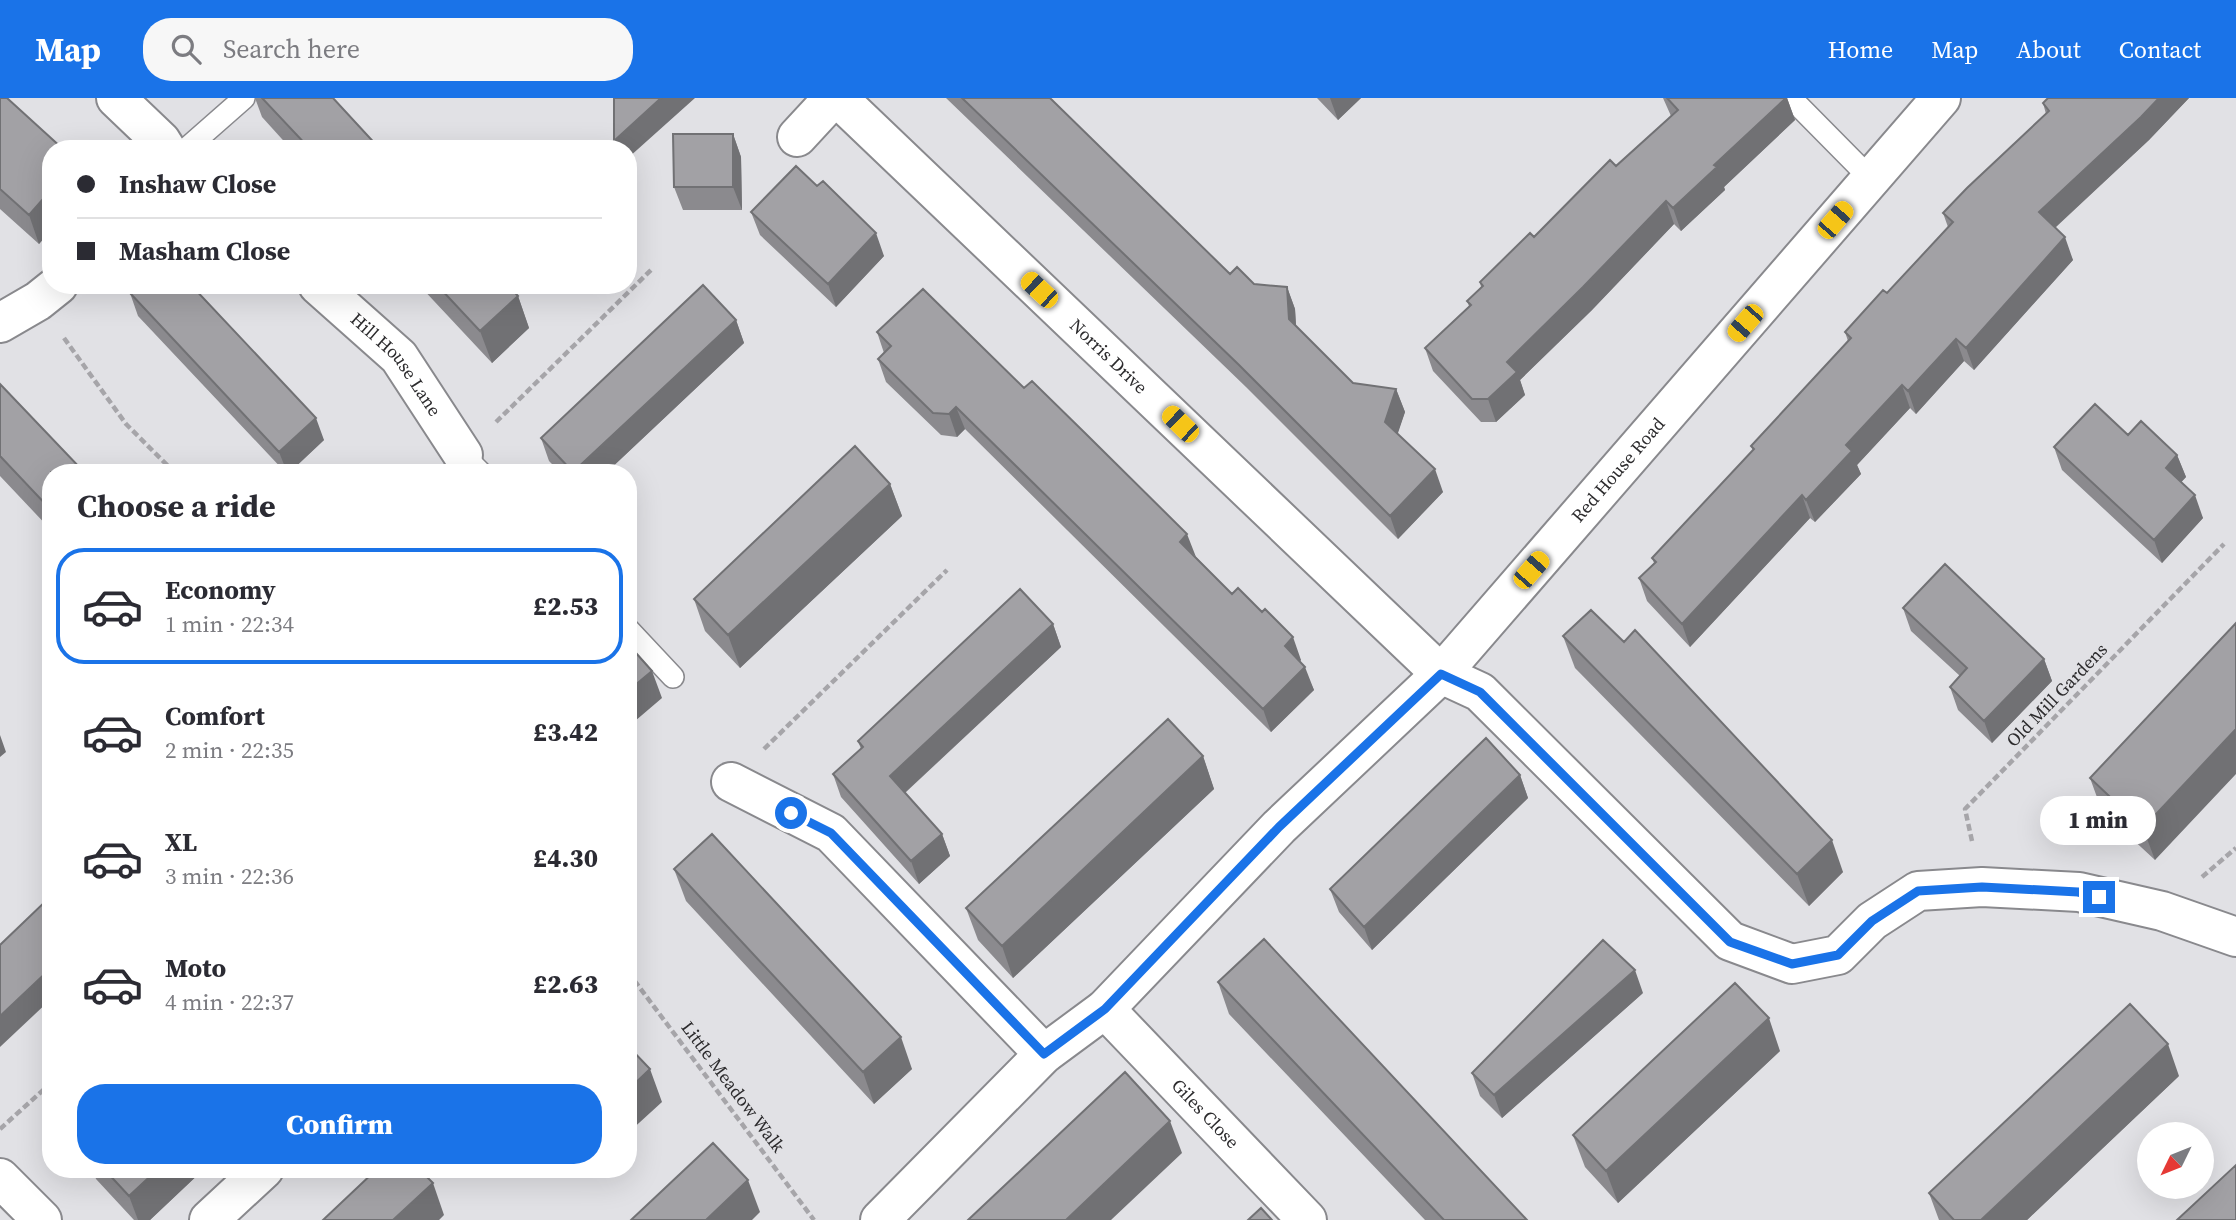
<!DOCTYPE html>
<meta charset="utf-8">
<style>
:root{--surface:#fff;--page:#f7f7f7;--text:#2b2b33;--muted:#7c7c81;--line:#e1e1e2;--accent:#1a73e8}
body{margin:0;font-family:"Source Serif 4",serif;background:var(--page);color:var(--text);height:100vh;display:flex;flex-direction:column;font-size:26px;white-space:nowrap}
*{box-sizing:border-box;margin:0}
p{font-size:23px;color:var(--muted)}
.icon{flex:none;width:38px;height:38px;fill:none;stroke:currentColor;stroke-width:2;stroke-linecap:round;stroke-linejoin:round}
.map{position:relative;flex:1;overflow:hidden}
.side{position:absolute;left:42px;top:366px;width:595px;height:714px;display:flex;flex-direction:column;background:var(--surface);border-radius:28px;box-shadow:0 7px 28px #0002}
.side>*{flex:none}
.guide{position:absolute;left:42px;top:42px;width:595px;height:154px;border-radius:28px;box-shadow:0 7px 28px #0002;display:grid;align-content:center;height:154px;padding:0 35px;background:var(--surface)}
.needle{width:46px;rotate:227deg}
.tools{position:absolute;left:2137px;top:1024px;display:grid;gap:14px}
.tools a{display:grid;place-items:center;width:77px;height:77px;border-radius:50%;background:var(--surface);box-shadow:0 7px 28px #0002;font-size:35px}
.end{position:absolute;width:32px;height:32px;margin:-16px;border:9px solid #1a73e8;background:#fff;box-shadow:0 0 0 4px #fff}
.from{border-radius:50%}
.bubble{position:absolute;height:49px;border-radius:24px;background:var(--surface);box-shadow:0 7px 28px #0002;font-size:23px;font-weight:800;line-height:49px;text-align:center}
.car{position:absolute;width:21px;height:42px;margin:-21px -10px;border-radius:9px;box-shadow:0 0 5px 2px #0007;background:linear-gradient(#f5c518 24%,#345 0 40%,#f5c518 0 76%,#345 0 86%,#f5c518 0)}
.guide b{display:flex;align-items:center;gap:24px;height:66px;font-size:26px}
.guide b+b{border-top:2px solid var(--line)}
.guide i{width:18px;height:18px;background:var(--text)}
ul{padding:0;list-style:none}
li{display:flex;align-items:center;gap:21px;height:116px;margin:0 14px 10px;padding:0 21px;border:4px solid transparent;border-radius:28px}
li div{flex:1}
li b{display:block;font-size:26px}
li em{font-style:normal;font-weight:800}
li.current{border-color:var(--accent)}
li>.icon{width:63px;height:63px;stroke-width:1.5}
h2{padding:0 35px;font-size:32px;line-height:84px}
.button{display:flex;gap:14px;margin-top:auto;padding:14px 35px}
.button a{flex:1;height:80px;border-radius:28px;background:var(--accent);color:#fff;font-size:28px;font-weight:800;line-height:80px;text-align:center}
header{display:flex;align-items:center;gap:42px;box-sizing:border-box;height:98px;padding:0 35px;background:var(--accent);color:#fff}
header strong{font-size:33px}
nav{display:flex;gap:38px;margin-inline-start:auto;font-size:24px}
.search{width:490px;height:63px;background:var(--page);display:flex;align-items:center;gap:18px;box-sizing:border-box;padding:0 24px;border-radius:28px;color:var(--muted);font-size:26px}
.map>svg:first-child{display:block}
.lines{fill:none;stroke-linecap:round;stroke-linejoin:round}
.service-casing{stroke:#89898d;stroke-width:24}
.minor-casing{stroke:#89898d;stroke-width:42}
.path{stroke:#a6a5a9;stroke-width:4.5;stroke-dasharray:7 3.5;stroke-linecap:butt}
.service{stroke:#fff;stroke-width:21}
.minor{stroke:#fff;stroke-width:38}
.wall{fill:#8b8a8e}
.shaded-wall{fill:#717174}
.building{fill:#a2a1a5;stroke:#717174;stroke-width:2}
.route{stroke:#1a73e8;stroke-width:9}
.labels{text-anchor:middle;stroke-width:5;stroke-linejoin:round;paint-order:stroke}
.street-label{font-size:18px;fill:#2c2b2d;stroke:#e1e1e5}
</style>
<header>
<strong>Map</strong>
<div class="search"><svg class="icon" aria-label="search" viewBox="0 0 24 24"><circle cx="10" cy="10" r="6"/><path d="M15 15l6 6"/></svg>Search here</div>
<nav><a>Home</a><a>Map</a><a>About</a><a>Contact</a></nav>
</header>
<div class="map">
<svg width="2236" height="1122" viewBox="0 0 2236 1122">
<rect width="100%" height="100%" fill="#e1e1e5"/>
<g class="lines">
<defs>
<path id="service" d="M1791,0L1871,81
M186,51L244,0
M463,357L480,374
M628,531L673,579"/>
<g id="minor">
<path d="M116,0L161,43L166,51"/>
<path id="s1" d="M838,0L1441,576L1480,594L1730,843L1792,866L1838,857L1872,823L1918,793L1982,789L2079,794L2162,813L2236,839"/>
<path d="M797,39L833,0"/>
<path id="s2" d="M318,187L399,259L463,357"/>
<path d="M0,225L38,203L58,187"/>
<path d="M731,684L831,735L1044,956"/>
<path id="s3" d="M1105,911L1307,1122"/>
<path d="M0,1080L42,1122"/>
<path d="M209,1122L264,1071"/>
<path id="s4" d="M880,1122L1044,956L1105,911L1279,729L1441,576L1941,0"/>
</g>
</defs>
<use href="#service" class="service-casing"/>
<use href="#minor" class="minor-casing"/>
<path class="path" d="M64,240L126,326L174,374
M496,324L652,171
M764,651L947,472
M1972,743L1965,711L2224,446
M2202,779L2236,750
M628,874L814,1122
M0,1031L51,985"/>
<use href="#service" class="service"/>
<use href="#minor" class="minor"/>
</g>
<path class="wall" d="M0,0L51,51V132L39,146L0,111Z
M255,0H333L380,51H291L262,19Z
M946,0H1050L1230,176L1254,186L1287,189L1295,211L1296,228L1353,285L1396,291L1405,314L1397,336L1443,394L1398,441L1246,289Z
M1317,0H1361L1338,22Z
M1663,0H1787L1795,22L1724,89L1725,92L1681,133L1674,126L1592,212L1520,282L1525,297L1496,324H1481L1433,273L1425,250L1469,208L1467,203L1481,189L1480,184L1616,68L1671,18Z
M2048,0H2189L2149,42L2055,130L2073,162L1974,272L1964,263L1916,316L1910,310L1857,367L1861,376L1815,424L1810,420L1690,549L1647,503L1639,480L1654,465L1652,460L1753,353L1751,348L1848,243L1845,234L1887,195L1948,129L1943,115L2046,16L2043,5Z
M733,36L741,59L742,112H683L674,89Z
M817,88L884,158L836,209L760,137L751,114Z
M419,187H508L518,198L529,230L492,265Z
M130,195L324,342L290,374H285L138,218Z
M736,222L744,245L607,374H560L549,363L541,340Z
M877,234L1196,459L1232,496L1301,562L1300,563L1314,592L1271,634L965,331L957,339L941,337L886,284L878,261L884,255Z
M0,286L51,374V432L0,378Z
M2128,337L2177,357L2186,379L2181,384L2203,420L2162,465L2062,372L2054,349Z
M890,386L902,418L740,570L705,533L694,501Z
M1903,510L2044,561L2052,583L1992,645L1958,612L1950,589L1960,578L1911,533Z
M2236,525L2155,762L2102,713L2090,680Z
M1053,526L1061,549L905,695L942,736L950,758L919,786L841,699L833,676L861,651L858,643Z
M1563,538L1843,774L1809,808L1575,570Z
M1203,658L1214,691L1013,880L978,842L966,810Z
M1520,677L1528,700L1372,852L1339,814L1330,791Z
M674,771L912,971L874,1006L686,803Z
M1218,884L1527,1122H1425L1229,916Z
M1643,895L1502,1020L1480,998L1472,975Z
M1780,953L1618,1105L1585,1069L1573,1037Z
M2179,978L2027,1122H1939L1929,1095Z
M92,1071H204L150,1122H134L96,1081Z"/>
<path class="shaded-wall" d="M661,0H695L628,60V51H617L614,43Z
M1330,0H1361L1338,22Z
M1787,0L1795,22L1724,89L1725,92L1681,133L1673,110L1714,67Z
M2159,0H2189L2149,42L2047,137L2039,114Z
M733,36L741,59L742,112L733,89Z
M51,92V132L39,146L29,117Z
M1666,103L1674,126L1592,212L1520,282L1525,297L1496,324L1488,301L1507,264Z
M876,135L884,158L836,209L828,186Z
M2065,139L2073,162L1974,272L1966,250Z
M1287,189L1295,211L1297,244L1289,221Z
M518,198L529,230L492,265L480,233Z
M736,222L744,245L607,374H574Z
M1956,241L1964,263L1916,316L1908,293Z
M1902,287L1910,310L1857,367L1861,376L1815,424L1806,402L1846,347Z
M1396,291L1405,314L1394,347L1385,324Z
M956,309L965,331L957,339L949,316Z
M316,320L324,342L290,374H287L279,354Z
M2177,357L2186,379L2174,392L2166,370Z
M1435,371L1443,394L1398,441L1390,418Z
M890,386L902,418L740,570L728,537Z
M1802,397L1810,420L1690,549L1682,526Z
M2195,397L2203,420L2162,465L2154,442Z
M1187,436L1196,459L1180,444Z
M1053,526L1061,549L898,701L890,678Z
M1293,539L1301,562L1293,571L1285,548Z
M2044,561L2052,583L1992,645L1984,623Z
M1305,569L1314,592L1271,634L1263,611Z
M652,573L662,600L628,629V593Z
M2236,631V676L2155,762L2143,730Z
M0,637L6,654L0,659Z
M1203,658L1214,691L1013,880L1002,848Z
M628,659L634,675L628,681Z
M1520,677L1528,700L1372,852L1364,829Z
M942,736L950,758L919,786L911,763Z
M1832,742L1843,774L1809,808L1797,776Z
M51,870V901L0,949V918Z
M1635,872L1643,895L1502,1020L1494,997Z
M1769,920L1780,953L1618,1105L1606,1073Z
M901,939L912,971L874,1006L863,974Z
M2168,946L2179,978L2027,1122H1981Z
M650,971L662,1004L628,1035V992Z
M1170,1023L1182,1055L1111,1122H1066Z
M158,1071H204L150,1122H138L129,1098Z
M748,1082L760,1114L752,1122H706Z
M433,1085L444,1117L439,1122H393Z"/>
<path class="building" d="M0,0H7L63,51H51V92L29,117L0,91Z
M262,0H333L380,51H310Z
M614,0H661L614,43Z
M962,0H1050L1230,176L1237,169L1254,186L1287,189L1289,221L1353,285L1396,291L1385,324L1435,371L1390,418L1238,266Z
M1667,0H1786L1714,67L1717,69L1673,110L1666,103L1583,189L1507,264L1517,274L1488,301H1472L1425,250L1471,207L1467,203L1483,188L1480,184L1530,135L1534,139L1610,62L1616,68L1678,12Z
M2048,0H2159L2141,19L2039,114L2065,139L1966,250L1956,241L1908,293L1902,287L1846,347L1852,353L1806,402L1802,397L1682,526L1639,480L1656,464L1652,460L1754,351L1751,348L1851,240L1845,234L1883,192L1887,195L1953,124L1943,115L1967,90L2049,13L2043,5Z
M673,36H733V89H674Z
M796,68L817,88L823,83L876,135L828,186L751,114Z
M138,187H191L316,320L279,354L130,195Z
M437,187H508L518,198L480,233Z
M703,187L736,222L573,374L541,340Z
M923,191L1024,290L1032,283L1086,336L1187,436L1180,444L1232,496L1238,490L1262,514L1265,511L1293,539L1285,548L1305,569L1263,611L956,309L949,316L933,315L878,261L891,248L877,234Z
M0,286L84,374H51V412L0,358Z
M2095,306L2128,337L2141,323L2177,357L2166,370L2195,397L2154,442L2054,349Z
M855,348L890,386L728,537L694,501Z
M1945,466L2044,561L1984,623L1950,589L1967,570L1903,510Z
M1020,491L1053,526L890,678L942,736L911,763L833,676L863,649L858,643Z
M1591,512L1624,544L1635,532L1832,742L1797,776L1563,538Z
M2236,525V631L2143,730L2090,680Z
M628,546L652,573L628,593Z
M1168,621L1203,658L1002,848L966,810Z
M1486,640L1520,677L1364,829L1330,791Z
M712,736L901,939L863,974L674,771Z
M51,798V870L0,918V847Z
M1264,841L1527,1122H1444L1218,884Z
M1603,842L1635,872L1494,997L1472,975Z
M1735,885L1769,920L1606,1073L1573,1037Z
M2130,906L2168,946L1981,1122H1954L1929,1095Z
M628,948L650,971L628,992Z
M1125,974L1170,1023L1066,1122H968Z
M713,1045L748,1082L706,1122H631Z
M2236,1067V1122H2177Z
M104,1071H158L129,1098Z
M377,1071H419L433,1085L393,1122H323Z
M1261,1110L1272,1122H1248Z"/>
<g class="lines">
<path class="route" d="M791,715L831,735L1044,956L1105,911L1279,729L1441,576L1480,594L1730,844L1792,866L1838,857L1872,823L1918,793L1982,789L2078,794L2099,799"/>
</g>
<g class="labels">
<g class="street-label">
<text dy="6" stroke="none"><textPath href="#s1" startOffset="374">Norris Drive</textPath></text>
<text dy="6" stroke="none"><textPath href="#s2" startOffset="112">Hill House Lane</textPath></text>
<text dy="6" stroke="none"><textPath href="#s4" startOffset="1054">Red House Road</textPath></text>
<text transform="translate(2057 597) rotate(-46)" y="6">Old Mill Gardens</text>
<text transform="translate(733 989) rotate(53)" y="6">Little Meadow Walk</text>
<text dy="6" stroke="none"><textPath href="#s3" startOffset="145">Giles Close</textPath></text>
</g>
</g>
</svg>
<div class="tools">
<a><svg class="needle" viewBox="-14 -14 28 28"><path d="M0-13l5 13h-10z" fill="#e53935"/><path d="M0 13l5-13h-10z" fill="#7c7c81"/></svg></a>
</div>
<i class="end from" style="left:791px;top:715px"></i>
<i class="end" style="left:2099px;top:799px"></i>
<div class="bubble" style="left:2040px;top:698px;width:116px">1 min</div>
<i class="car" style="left:1835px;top:122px;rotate:41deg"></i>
<i class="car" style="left:1039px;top:192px;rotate:313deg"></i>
<i class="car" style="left:1745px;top:225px;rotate:221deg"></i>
<i class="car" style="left:1180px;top:326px;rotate:314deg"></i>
<i class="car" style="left:1531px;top:472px;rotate:41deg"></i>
<div class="guide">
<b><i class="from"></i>Inshaw Close</b>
<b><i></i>Masham Close</b>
</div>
<section class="side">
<h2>Choose a ride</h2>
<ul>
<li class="current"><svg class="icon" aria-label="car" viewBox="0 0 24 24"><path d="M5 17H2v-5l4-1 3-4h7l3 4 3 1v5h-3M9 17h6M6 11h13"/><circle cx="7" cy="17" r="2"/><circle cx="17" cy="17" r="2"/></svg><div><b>Economy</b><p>1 min · 22:34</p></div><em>£2.53</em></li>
<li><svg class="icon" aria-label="car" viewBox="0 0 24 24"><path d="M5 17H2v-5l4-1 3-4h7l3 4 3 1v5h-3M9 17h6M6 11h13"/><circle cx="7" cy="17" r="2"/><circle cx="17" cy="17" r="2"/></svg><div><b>Comfort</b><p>2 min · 22:35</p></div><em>£3.42</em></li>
<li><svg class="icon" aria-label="car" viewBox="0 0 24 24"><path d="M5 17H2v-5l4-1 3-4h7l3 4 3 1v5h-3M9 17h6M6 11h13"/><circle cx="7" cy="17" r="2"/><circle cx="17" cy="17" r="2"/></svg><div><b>XL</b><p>3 min · 22:36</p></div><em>£4.30</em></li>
<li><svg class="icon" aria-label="car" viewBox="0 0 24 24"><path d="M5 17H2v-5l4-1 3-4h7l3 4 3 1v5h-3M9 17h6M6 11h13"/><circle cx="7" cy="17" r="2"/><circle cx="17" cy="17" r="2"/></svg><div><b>Moto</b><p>4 min · 22:37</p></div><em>£2.63</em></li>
</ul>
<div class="button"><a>Confirm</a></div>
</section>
</div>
